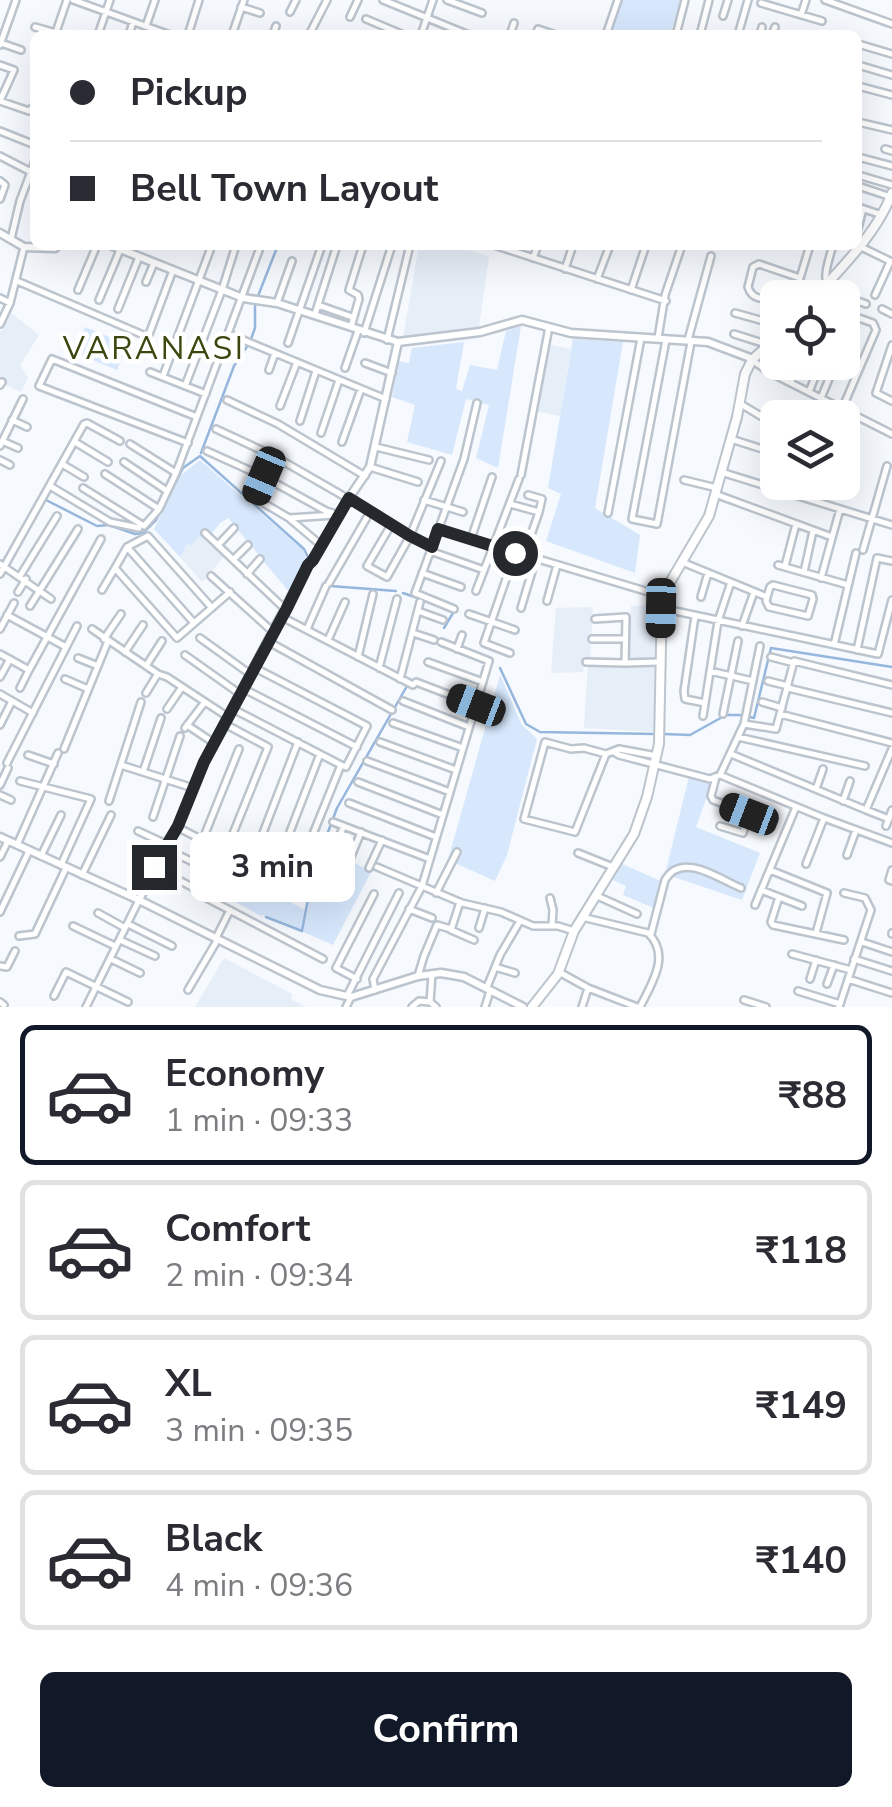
<!DOCTYPE html>
<meta charset="utf-8">
<style>
:root{--surface:#fff;--page:#f2f2f3;--text:#2b2b33;--muted:#7c7c81;--line:#e1e1e2;--accent:#111827}
body{margin:0;font-family:"Nunito Sans",sans-serif;background:var(--page);color:var(--text);height:100vh;display:flex;flex-direction:column;font-size:38px;white-space:nowrap}
*{box-sizing:border-box;margin:0}
p{font-size:32px;color:var(--muted)}
.icon{flex:none;width:55px;height:55px;fill:none;stroke:currentColor;stroke-width:2;stroke-linecap:round;stroke-linejoin:round}
.map{position:relative;height:1007px;overflow:hidden}
.panel{display:flex;flex-direction:column;background:var(--surface);flex:1}
.panel>*{flex:none}
.top-card{position:absolute;left:30px;top:30px;width:832px;height:220px;border-radius:15px;box-shadow:0 10px 40px #0002;display:grid;align-content:center;height:220px;padding:0 40px;background:var(--surface)}
.tools{position:absolute;left:760px;top:280px;display:grid;gap:20px}
.tools a{display:grid;place-items:center;width:100px;height:100px;border-radius:15px;background:var(--surface);box-shadow:0 10px 40px #0002;font-size:50px}
.end{position:absolute;width:45px;height:45px;margin:-22px;border:12px solid #25282c;background:#fff;box-shadow:0 0 0 5px #fff}
.from{border-radius:50%}
.bubble{position:absolute;height:70px;border-radius:15px;background:var(--surface);box-shadow:0 10px 40px #0002;font-size:32px;font-weight:700;line-height:70px;text-align:center}
.car{position:absolute;width:30px;height:60px;margin:-30px -15px;border-radius:12px;box-shadow:0 0 8px 2px #0007;background:linear-gradient(#222 24%,#8ab4d8 0 40%,#222 0 76%,#8ab4d8 0 86%,#222 0)}
.top-card b{display:flex;align-items:center;gap:35px;height:95px;font-size:38px}
.top-card b+b{border-top:2px solid var(--line)}
.top-card i{width:25px;height:25px;background:var(--text)}
ul{padding:18px 0 0;list-style:none}
li{display:flex;align-items:center;gap:30px;height:140px;margin:0 20px 15px;padding:0 20px;border:5px solid var(--line);border-radius:15px}
li div{flex:1}
li b{display:block;font-size:38px}
li em{font-style:normal;font-weight:700}
li.on{border-color:var(--accent)}
li>.icon{width:90px;height:90px;stroke-width:1.5}
.action{display:flex;gap:20px;margin-top:auto;padding:20px 40px}
.action a{flex:1;height:115px;border-radius:15px;background:var(--accent);color:#fff;font-size:40px;font-weight:700;line-height:115px;text-align:center}
.map>svg:first-child{display:block}
.built{fill:#e6eef8}
.green{fill:#d7e8fd}
.lines{fill:none;stroke-linecap:round;stroke-linejoin:round}
.stream{stroke:#96b7dd;stroke-width:2.5}
.minor-casing{stroke:#bcc4ce;stroke-width:10}
.tertiary-casing{stroke:#bcc4ce;stroke-width:11}
.secondary-casing{stroke:#bcc4ce;stroke-width:12}
.minor{stroke:#fff;stroke-width:5}
.tertiary{stroke:#fff;stroke-width:6}
.secondary{stroke:#fff;stroke-width:8}
.route{stroke:#25282c;stroke-width:12}
.labels{text-anchor:middle;stroke-width:9;stroke-linejoin:round;paint-order:stroke}
.neighbourhood-label{font-size:32px;letter-spacing:2.5px;fill:#3a4810;stroke:#fff}
</style>
<div class="map">
<svg width="892" height="1007" viewBox="0 0 892 1007">
<rect width="100%" height="100%" fill="#f6f9fd"/>
<path class="built" d="M419,245H455L489,257L479,327L403,338Z
M11,313L39,335L20,365L28,378L21,392L0,382V333Z
M546,344L571,349L560,416L535,411Z
M199,535L224,557L202,582L180,557L188,543Z
M658,605L659,661L629,660L631,606Z
M593,607L590,660H584L583,672L551,673L556,608Z
M588,665L657,666L656,732L584,728Z
M224,958L292,994L291,999L306,1007H195Z"/>
<path class="green" d="M622,0H681L670,35H610Z
M521,326L498,468L476,458L489,405L466,399L452,455L407,442L415,405L392,397L399,361L409,363L412,348L464,342L456,389L462,391L470,365L497,370L506,331Z
M85,327L127,344L117,370L73,352Z
M573,339L623,342L595,508L640,535L635,573L546,541L561,494L548,488Z
M200,460L303,550L307,560L290,593L228,518L220,523L206,541L199,536L191,546L188,543L180,557L154,529L180,476Z
M500,675L522,725L537,739L507,855L495,881L448,860Z
M689,777L712,783L696,827L760,853L742,900L665,874Z
M324,846L371,872L333,945L303,932L315,871Z
M207,857L305,910L301,932L263,915L261,916L204,885L205,882L201,880L204,875L201,873Z
M622,864L663,882L656,909L623,895L626,886L613,880Z"/>
<g class="lines">
<path class="stream" d="M258,296L278,245
M251,339L255,328V306
M201,453L234,366L248,345
M46,500L97,526L109,525L135,534L143,533L156,520L183,468L200,456L304,549L309,559
M330,586L396,591
M403,593L435,604
M444,628L453,613
M500,668L526,724L540,732L655,734
M664,734L690,735L726,715H741L754,718L771,648L892,667
M266,917L302,931L313,872L337,808L407,686"/>
<defs>
<path id="minor" d="M73,0L170,35
M383,0L469,35
M447,0L482,13
M825,0L892,24
M761,3L822,21
M241,7L260,13
M290,12L296,0
M801,15L806,0
M723,16L728,0
M350,17L358,0
M366,19L404,35
M146,26L155,0
M35,27L56,33
M55,35L67,0
M98,35L110,0
M129,35L133,22
M188,35L199,0
M232,35L244,0
M273,35L276,26
M309,35L327,0
M421,35L433,0
M510,35L514,23
M536,35L538,29L556,35
M606,35L618,0
M676,35L685,0
M700,35L709,0
M738,35L748,0
M760,35L762,27
M772,35L775,27
M1,43L21,50
M858,44L892,54
M0,45L16,0
M0,65L14,70L0,101L29,111L35,105
M858,65L892,75
M858,86L892,95
M858,122L892,130
M0,131L35,145
M885,149L892,151
M0,156L31,172
M858,157L892,166
M858,175L892,185
M0,181L5,185L0,199
M858,186L891,197
M858,207L882,215
M858,228L863,209
M11,239L20,201L35,161
M494,245L666,301
M833,245C819,291 823,288 866,304
M859,246L892,262
M533,258L538,245
M565,269L573,245
M597,279L610,245
M17,281L148,337L173,270
M146,282L154,263
M78,290L97,245
M631,290L646,245
M875,295L890,262
M0,298L10,303
M789,298C773,295 754,306 748,287L753,267L759,264L800,278
M794,298L810,245
M99,300L120,250
M277,303L292,261
M318,305L352,317
M118,309L139,257
M882,309L892,314
M735,313L778,325
M315,314L337,245
M0,324L10,303L24,247
M351,327L359,299L358,295L349,290L363,245
M364,333L392,245
M229,334L386,399
M734,334L769,345
M658,338L665,295L682,245
M387,340L410,245
M666,340L632,519L657,524L691,342
M688,340L711,256
M288,343L322,245
M892,345L876,393L892,401
M842,348L857,317
M752,360L769,372L892,434
M365,363L392,373
M345,368L358,331
M269,370L275,353
M150,372L206,394
M163,376L212,245
M791,383L796,362
M0,385L2,382
M185,386L222,290L236,245
M809,392L821,362
M821,398L836,362
M227,400L278,424L365,476
M739,403L764,418L778,420
M280,406L297,362
M842,409L876,330L873,323L842,312
M12,420L27,427
M300,421L316,371
M216,429L274,456L432,547L464,459L477,403
M321,433L339,380
M731,439L778,454
M2,441L18,448
M75,442L108,462
M342,442L361,389
M188,443L39,386L52,359L197,417
M130,444L176,473
M0,446L23,399
M376,447L429,460
M207,451L264,477L326,511L339,515
M274,456L255,498L289,518L335,515
M0,460L10,465
M124,462L167,491
M62,464L84,477
M370,467L418,482
M721,472L892,525
M105,474L159,509
M521,475L549,327
M684,480L717,488
M50,486L110,522L139,528
M83,488L144,526L159,509L176,473L261,245
M715,494L832,537
M424,500L463,512
M510,504L539,512L542,499L528,495
M608,513L641,338
M290,519L322,546
M391,525L367,566L387,577L410,536L441,461
M438,529L662,596
M205,533L286,610
M471,539L492,477
M218,545L234,528
M127,547L194,623
M432,547L415,593L454,609
M863,550L887,466
M430,551L484,570
M524,555L539,512
M233,560L248,545
M682,562L767,597L766,601L769,607L808,616L813,599L812,595L773,585L770,587L767,597
M0,564L51,599
M778,565L848,585
M785,566L796,524
M804,572L813,531
M422,573L461,587
M0,574L84,424L87,423L120,441
M247,574L260,559
M20,576L57,516
M211,576L272,631
M821,578L840,509
M329,583L370,512
M102,590L115,568
M476,591L519,479
M18,592L26,579
M701,597L708,573
M547,601L557,565
M30,606L78,529
M212,608L148,536L127,547L115,568L177,638L230,592
M521,608L536,558
M661,608L878,654L892,600
M418,611L443,620
M469,614L515,630
M7,615L66,647
M695,616L684,691L685,699L705,703
M282,617L413,685L416,682L476,705
M595,619L626,617L625,663L659,662
M742,626L754,592
M0,629L14,603
M92,629L158,674L167,677L228,717
M307,629L326,586
M413,633L434,640
M200,638L250,674
M104,639L121,614
M592,639H625
M328,640L345,602
M269,642L392,710
M834,645L856,553
M457,649L462,635
M857,650L877,558L892,561
M125,652L143,625
M510,653L484,643L515,553
M0,654L29,670L101,539
M185,655L240,694
M358,657L373,594
M771,657L794,663
M78,658L98,666
M428,662L483,682
M586,662L625,663
M146,666L162,641
M379,668L397,599
M710,671L753,681
M0,677L10,659
M65,679L88,689
M400,679L420,602
M768,681L788,686
M20,688L29,670
M788,688L892,713
M244,689L357,747
M146,693L157,675
M0,694L33,713
M403,701L469,727
M762,702L782,708
M167,709L182,687
M233,709L341,765
M723,714L738,641
M780,714L892,743
M703,716L718,621L731,582
M393,723L463,748
M225,724L268,747L226,851
M744,724L760,646
M0,725L12,701
M187,725L214,743
M185,728L204,703
M738,737L865,766
M380,742L456,770
M64,749L108,641
M614,752L619,755L710,779L720,775L744,724L776,729L794,661L892,685
M606,754L575,832L524,819L545,742L571,749L584,748L606,754L619,749L657,756
M731,754L866,810L892,749
M28,755L54,764
M367,761L450,792
M7,763L77,626
M121,765L193,788
M143,772L161,718
M720,775L824,818L892,843
M716,777L711,796L713,800L764,819
M20,781L91,799L61,865
M358,782L443,815
M0,785L8,768
M816,789L823,769
M0,795L11,800
M109,801L141,702
M843,801L850,781
M349,803L436,837
M866,810L889,819
M153,817L180,736
M333,822L430,859
M720,826L743,833L749,813
M886,826L892,810
M177,827L292,886L341,765L346,767L367,726L255,668
M138,831L166,844
M203,839L239,749
M17,845L58,753
M164,848L199,865
M333,849L344,826
M578,853L613,867
M847,855L856,830
M41,856L61,815
M0,857L8,841
M134,857L196,889
M350,859L361,832
M251,864L298,742
M806,864L824,818
M377,867L462,903L501,912L533,926H558L574,931
M369,868L382,840
M770,870L827,893L816,933
M892,870L889,880L892,881
M82,875L111,815
M273,876L320,754
M292,886L302,892
M761,890L802,906
M436,893L457,852
M199,894L323,959
M595,895L637,914
M779,897L771,922L773,925L844,940
M550,898L553,910L552,925
M460,902L451,930L474,940
M755,905L796,807
M409,909L432,918
M0,912L29,851
M98,913L125,928
M582,917L648,933C671,955 652,983 640,1007
M128,924L172,946
M73,926L115,946
M479,928L485,908
M651,934L665,880C682,851 719,879 741,888
M892,934V933
M19,936L35,934L66,868
M216,938L230,910
M120,940L155,956
M862,942L892,952
M792,954L851,970
M111,959L140,973
M854,959L892,971
M0,966L7,967L15,951
M495,967L515,973
M559,972L588,988L637,1007
M418,976L424,956L437,925L451,929
M357,979L336,968L374,894
M810,979L816,960
M848,979L892,993
M827,984L834,965
M487,987L500,955L520,921
M188,990L218,939
M375,990L373,979L422,886L489,661L441,642
M798,991L840,1004
M54,996L66,972L128,1002
M347,996L399,893
M744,1000L766,1007
M0,1002L4,1005
M430,1002L432,975
M86,1007L139,900
M346,1007L351,997
M412,1007L419,1001L430,1002L436,1007
M485,1007L490,991
M582,1007L588,988
M839,1007L871,910L865,898L844,893"/>
<path id="tertiary" d="M0,233L24,247L55,248L58,245
M110,245L243,298L277,303L398,342L480,332L522,320L571,333L708,342L753,359
M0,837L139,900L320,990L351,997L418,976L441,973L464,977L523,1007
M139,900L166,844L177,827L204,762L308,565L313,561L349,498L370,467L398,342"/>
<path id="secondary" d="M814,298C843,266 877,233 892,193
M532,1007L558,974L574,931L634,834L647,797L659,744L662,596L709,516L737,417L745,374L752,360L778,336"/>
</defs>
<use href="#minor" class="minor-casing"/>
<use href="#tertiary" class="tertiary-casing"/>
<use href="#secondary" class="secondary-casing"/>
<use href="#minor" class="minor"/>
<use href="#tertiary" class="tertiary"/>
<use href="#secondary" class="secondary"/>
</g>
<g class="lines">
<path class="route" d="M154,867L178,826L204,762L286,610L308,565L313,560L349,498L410,536L432,547L438,529L515,553"/>
</g>
<g class="labels">
<g class="neighbourhood-label">
<text x="154" y="359">VARANASI</text>
</g>
</g>
</svg>
<div class="tools">
<a><svg class="icon" aria-label="locate" viewBox="0 0 24 24"><circle cx="12" cy="12" r="6"/><path d="M12 2v4M12 18v4M2 12h4M18 12h4"/></svg></a>
<a><svg class="icon" aria-label="layers" viewBox="0 0 24 24"><path d="M12 4l9 5-9 5-9-5zM3 14l9 5 9-5"/></svg></a>
</div>
<i class="end from" style="left:515px;top:553px"></i>
<i class="end" style="left:154px;top:867px"></i>
<div class="bubble" style="left:190px;top:832px;width:165px">3 min</div>
<i class="car" style="left:264px;top:476px;rotate:203deg"></i>
<i class="car" style="left:661px;top:608px;rotate:181deg"></i>
<i class="car" style="left:476px;top:705px;rotate:291deg"></i>
<i class="car" style="left:749px;top:814px;rotate:291deg"></i>
<div class="top-card">
<b><i class="from"></i>Pickup</b>
<b><i></i>Bell Town Layout</b>
</div>
</div>
<section class="panel">
<ul>
<li class="on"><svg class="icon" aria-label="car" viewBox="0 0 24 24"><path d="M5 17H2v-5l4-1 3-4h7l3 4 3 1v5h-3M9 17h6M6 11h13"/><circle cx="7" cy="17" r="2"/><circle cx="17" cy="17" r="2"/></svg><div><b>Economy</b><p>1 min · 09:33</p></div><em>₹88</em></li>
<li><svg class="icon" aria-label="car" viewBox="0 0 24 24"><path d="M5 17H2v-5l4-1 3-4h7l3 4 3 1v5h-3M9 17h6M6 11h13"/><circle cx="7" cy="17" r="2"/><circle cx="17" cy="17" r="2"/></svg><div><b>Comfort</b><p>2 min · 09:34</p></div><em>₹118</em></li>
<li><svg class="icon" aria-label="car" viewBox="0 0 24 24"><path d="M5 17H2v-5l4-1 3-4h7l3 4 3 1v5h-3M9 17h6M6 11h13"/><circle cx="7" cy="17" r="2"/><circle cx="17" cy="17" r="2"/></svg><div><b>XL</b><p>3 min · 09:35</p></div><em>₹149</em></li>
<li><svg class="icon" aria-label="car" viewBox="0 0 24 24"><path d="M5 17H2v-5l4-1 3-4h7l3 4 3 1v5h-3M9 17h6M6 11h13"/><circle cx="7" cy="17" r="2"/><circle cx="17" cy="17" r="2"/></svg><div><b>Black</b><p>4 min · 09:36</p></div><em>₹140</em></li>
</ul>
<div class="action"><a>Confirm</a></div>
</section>
